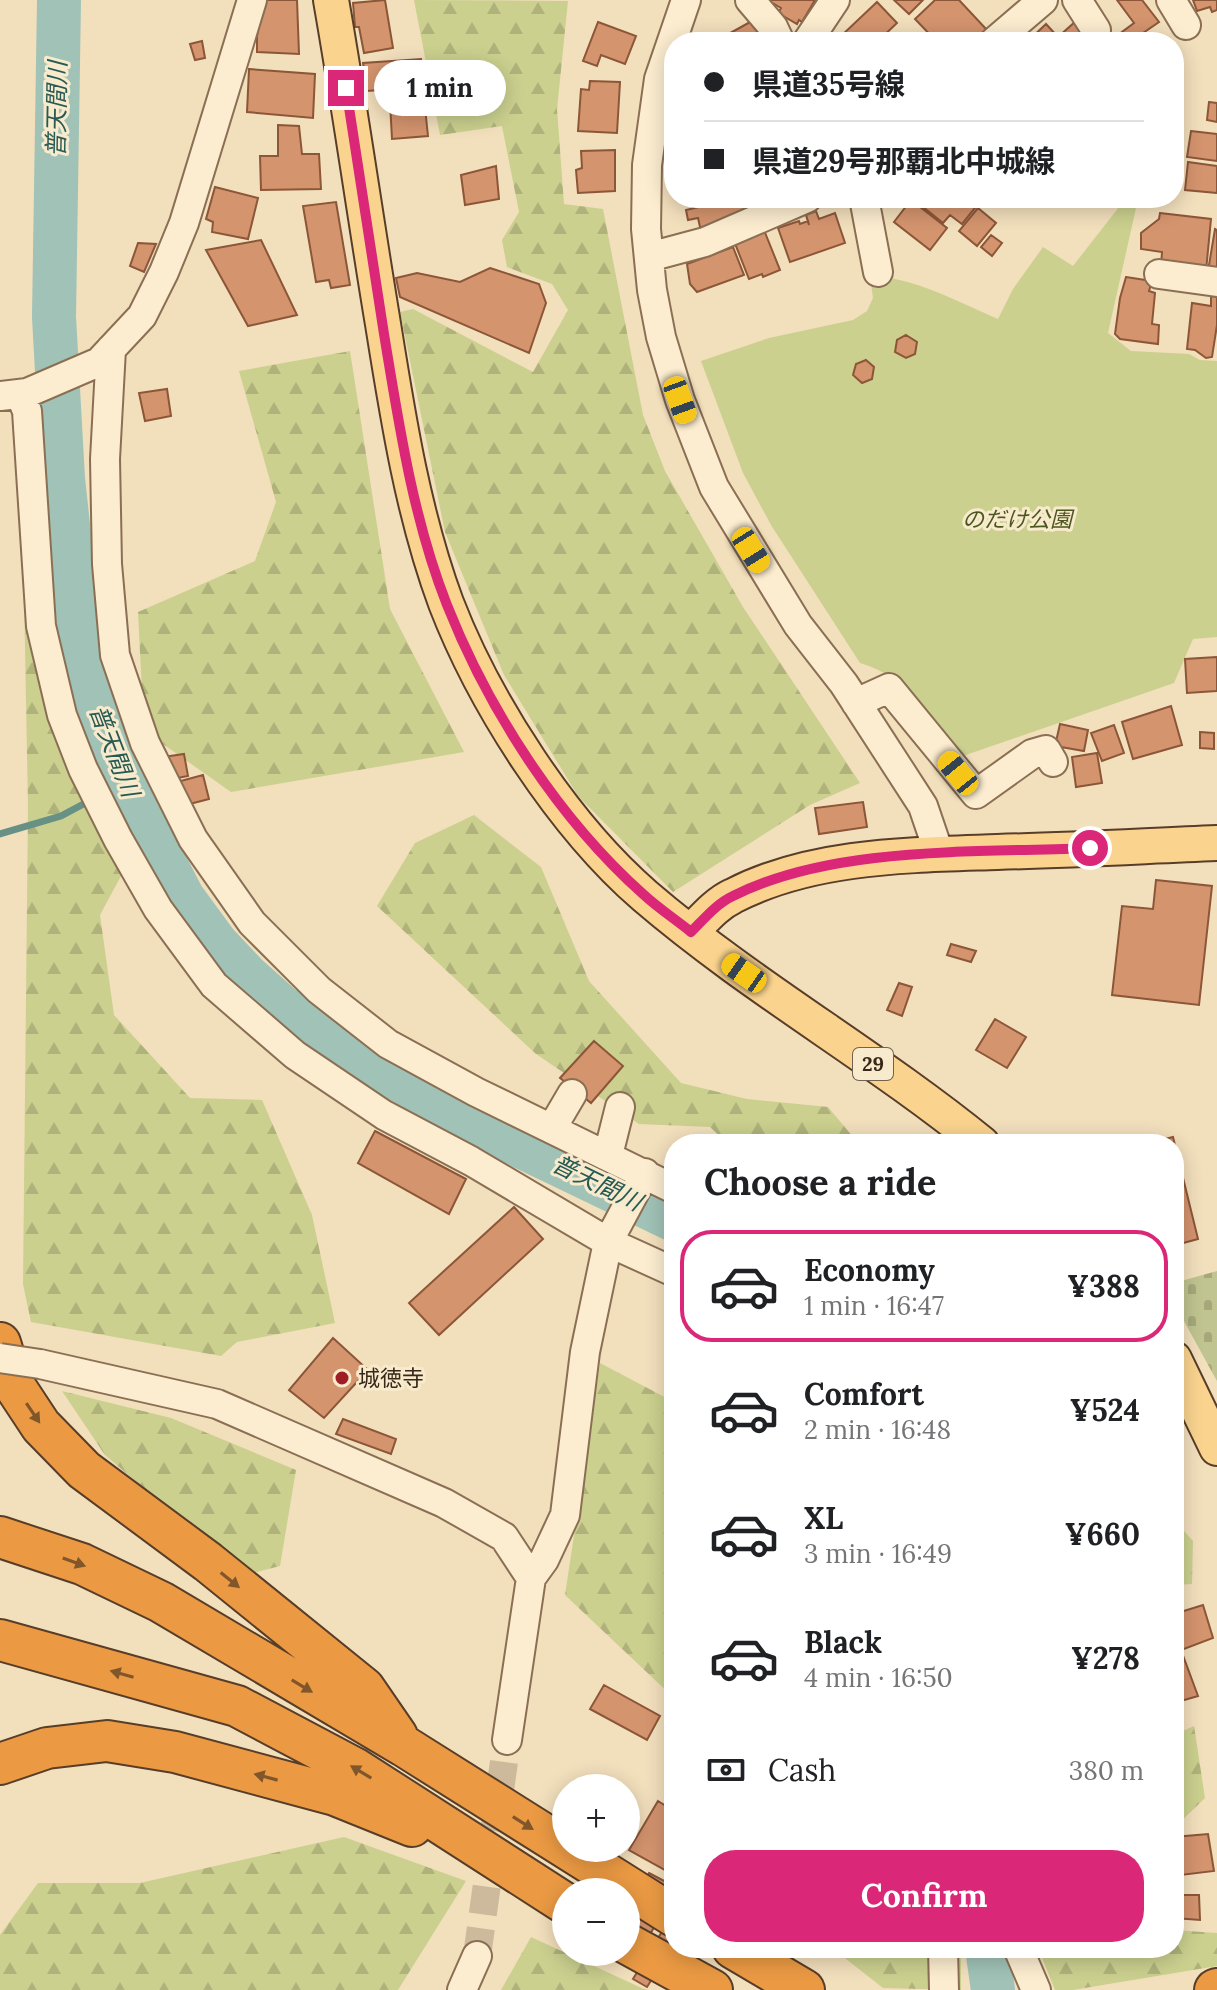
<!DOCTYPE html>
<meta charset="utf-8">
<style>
:root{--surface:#fff;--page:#f6f6f6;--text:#202124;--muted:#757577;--line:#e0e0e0;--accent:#db2777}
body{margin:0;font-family:Lora,"Noto Sans JP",serif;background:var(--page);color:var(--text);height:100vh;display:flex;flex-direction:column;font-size:30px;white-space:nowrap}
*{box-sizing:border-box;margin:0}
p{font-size:26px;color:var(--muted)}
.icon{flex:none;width:44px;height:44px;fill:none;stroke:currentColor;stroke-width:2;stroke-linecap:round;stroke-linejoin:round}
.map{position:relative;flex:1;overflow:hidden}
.panel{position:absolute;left:664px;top:1134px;width:520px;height:824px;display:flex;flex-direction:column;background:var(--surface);border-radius:32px;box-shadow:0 4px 20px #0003}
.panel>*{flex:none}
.banner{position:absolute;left:664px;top:32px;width:520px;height:176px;border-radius:32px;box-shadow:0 4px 20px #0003;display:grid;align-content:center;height:176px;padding:0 40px;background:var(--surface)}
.controls{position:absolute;left:552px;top:1774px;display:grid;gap:16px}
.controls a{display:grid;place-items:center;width:88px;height:88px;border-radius:50%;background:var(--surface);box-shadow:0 4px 20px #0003;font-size:40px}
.end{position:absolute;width:36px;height:36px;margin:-18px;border:10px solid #db2777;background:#fff;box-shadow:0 0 0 4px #fff}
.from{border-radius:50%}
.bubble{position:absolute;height:56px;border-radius:28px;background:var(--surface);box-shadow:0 4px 20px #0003;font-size:26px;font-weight:700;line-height:56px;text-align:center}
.car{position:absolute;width:24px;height:48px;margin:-24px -12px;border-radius:10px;box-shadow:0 0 6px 2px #0007;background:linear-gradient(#f5c518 24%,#345 0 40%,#f5c518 0 76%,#345 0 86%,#f5c518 0)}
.banner b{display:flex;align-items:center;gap:28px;height:76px;font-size:30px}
.banner b+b{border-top:2px solid var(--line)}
.banner i{width:20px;height:20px;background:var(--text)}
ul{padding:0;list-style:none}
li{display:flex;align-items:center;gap:24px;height:112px;margin:0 16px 12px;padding:0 24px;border:4px solid transparent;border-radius:32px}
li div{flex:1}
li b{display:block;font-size:30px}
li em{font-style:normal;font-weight:700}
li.current{border-color:var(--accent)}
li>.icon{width:72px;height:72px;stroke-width:1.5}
h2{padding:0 40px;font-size:36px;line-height:96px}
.pay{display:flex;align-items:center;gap:20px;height:88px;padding:0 40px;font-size:30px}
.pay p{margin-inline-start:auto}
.primary-button{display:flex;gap:16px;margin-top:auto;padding:16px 40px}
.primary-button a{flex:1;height:92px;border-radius:32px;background:var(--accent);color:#fff;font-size:32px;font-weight:700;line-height:92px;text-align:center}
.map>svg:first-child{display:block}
.forest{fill:url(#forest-firs)}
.cemetery{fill:url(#cemetery-stones)}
.park{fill:#cbd08f}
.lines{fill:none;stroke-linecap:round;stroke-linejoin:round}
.stream{stroke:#679185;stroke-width:7}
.river{stroke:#a0c2b7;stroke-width:44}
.building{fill:#d4946e;stroke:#8c5638;stroke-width:2}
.minor-tunnel{stroke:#cdba9c;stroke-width:28;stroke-dasharray:28 14;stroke-linecap:butt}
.minor-casing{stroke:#8b6f54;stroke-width:32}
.major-casing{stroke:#583d29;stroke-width:38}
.highway-casing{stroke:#583d29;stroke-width:44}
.minor{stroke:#fcedd0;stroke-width:28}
.major{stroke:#fad48f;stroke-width:34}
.highway{stroke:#eb9a43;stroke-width:40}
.minor-bridge-casing{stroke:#8b6f54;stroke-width:32;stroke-linecap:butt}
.minor-bridge{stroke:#fcedd0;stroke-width:28}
.oneway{fill:#80562a}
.route{stroke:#db2777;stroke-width:10}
.poi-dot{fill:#9f1e25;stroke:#f8eacc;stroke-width:3}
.labels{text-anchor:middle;stroke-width:6;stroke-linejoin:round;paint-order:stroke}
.shield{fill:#f8eacc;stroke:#72624f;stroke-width:2}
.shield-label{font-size:20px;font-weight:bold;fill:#38281a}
.park-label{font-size:22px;font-style:italic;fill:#4b571f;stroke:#f8eacc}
.poi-label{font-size:22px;fill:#38281a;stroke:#f8eacc;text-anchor:start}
.water-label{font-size:24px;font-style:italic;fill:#285a55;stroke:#f8eacc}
</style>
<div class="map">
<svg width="1217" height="1990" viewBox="0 0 1217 1990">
<defs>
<pattern id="forest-firs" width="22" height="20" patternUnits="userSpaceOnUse" patternTransform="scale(2)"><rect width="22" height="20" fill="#cbd08f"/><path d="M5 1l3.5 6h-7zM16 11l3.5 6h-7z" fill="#afb37b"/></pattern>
<pattern id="cemetery-stones" width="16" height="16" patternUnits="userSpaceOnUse" patternTransform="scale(2)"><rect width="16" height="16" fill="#c0c490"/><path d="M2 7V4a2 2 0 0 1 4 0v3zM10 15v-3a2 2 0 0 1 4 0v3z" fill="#a6a87c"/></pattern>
</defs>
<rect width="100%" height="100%" fill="#f2dfbc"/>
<path class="forest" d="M414,0L568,1L557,109L564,204L603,209L643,415L665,471L743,607L860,783L810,805L673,892L578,796L504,675L445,532L400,312L413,309L533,372L568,310L552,284L507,267L502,240L519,212L502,126L440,135Z
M350,351L390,609L464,752L231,792L153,737L142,692L138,612L255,561L276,502L239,371Z
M23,541L52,547L73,703L135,850L100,915L114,1015L190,1098L262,1100L312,1215L335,1323L237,1342L221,1356L31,1322L23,1284L28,807Z
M474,815L541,867L589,981L681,1083L747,1099L828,1107L859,1144H728L710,1127L639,1124L536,1054L377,906L415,843Z
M600,1363L674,1402V1698L565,1595Z
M62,1391L171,1418L296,1470L280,1566L245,1575L105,1455Z
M1174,1520L1193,1541L1192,1584L1174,1585Z
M1194,1726L1205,1798L1174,1828V1735Z
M344,1837L466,1881L398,1990H0V1935L38,1883H140Z
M1174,1930L1217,1933V1966L1073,1990H1055L1038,1948H1174Z
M531,1937L646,1990H501Z
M832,1948H961V1990L883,1988Z"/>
<path class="cemetery" d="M1217,1271V1381L1174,1303V1283Z"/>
<path class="park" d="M1119,207L1136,208L1108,333L1131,351L1189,354L1200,360L1217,361V637L1193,639L1174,683L960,757C931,719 909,677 860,663L771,525L743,473L701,361L769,338L853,320L867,311L873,298L870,276C914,277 958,302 998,319L1013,289L1043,247L1073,266Z"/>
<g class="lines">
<path class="stream" d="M103,795L125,786
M0,834L61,816L91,800"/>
<path class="river" d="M59,0L54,317L63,479L80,635L94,697L125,786L183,898L216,943L247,976L282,1007L458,1116L674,1220
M987,1948L993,1990"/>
</g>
<path class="building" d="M264,0H297L299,54L257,52V36Z
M385,0L393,48L364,53L359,27H355L353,3Z
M767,0H815L802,22L799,20L797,24L778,13L781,8Z
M894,0H923L909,14Z
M935,0H959L987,30L975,42H937L915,19Z
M1117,0H1142L1159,22L1130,42L1122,32L1134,23Z
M1193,0H1217V10L1212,12L1210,7L1197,11Z
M877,2L897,23L877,42H846L841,36Z
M752,21L762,42H714Z
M1076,21L1095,42H1027L1046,24L1058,37Z
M598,22L636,36L625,64L601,55L597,66L583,61Z
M202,41L205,58L195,60L190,44Z
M421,59L424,87L367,91L363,63Z
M249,69L315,74L313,118L247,112Z
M590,81L620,82L617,133L578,131L581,89L589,90Z
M424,98L428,136L392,139L390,102Z
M1209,102L1217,103V122L1207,120Z
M278,125L299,126L302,154H319L321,189L261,190L260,156H278Z
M1191,131L1217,134V161L1187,157Z
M615,150V191L578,193L576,170L582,168L581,151Z
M1188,162L1217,166V193L1185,190Z
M496,166L499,199L465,205L461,175Z
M215,187L258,198L248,239L212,232L213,222L206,219Z
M701,198H742L747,217L705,232L700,227L698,218L688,220L686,210L703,206Z
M920,198H983L962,224L950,215L943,223L917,202Z
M911,200L947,228L930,250L894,222Z
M336,202L350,285L331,288L329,280L316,282L303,206Z
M978,208L996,223L977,246L959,231Z
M816,211L819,219L835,213L845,243L790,262L778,228L799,221L800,224L808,221L809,225L806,215Z
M1160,213L1211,219L1206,271L1161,266L1162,252L1141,249V233L1159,219Z
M1215,229L1217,230V272L1208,271Z
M764,230L780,270L763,277L762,274L749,279L734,241Z
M991,235L1002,243L992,256L981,247Z
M261,240L297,315L248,326L206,250Z
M138,243L156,244L144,272L130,266Z
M733,247L744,275L697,292L690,284L687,264Z
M490,268L539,284L546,303L529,353L400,297L396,278L417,273L460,282Z
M1126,277L1152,281L1149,291L1155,293L1152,324L1159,325L1158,344L1120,339L1115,334L1120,298Z
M1211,296L1217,297V325L1212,357L1206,358L1195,350L1187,349L1192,303L1211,306Z
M906,335L917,342L915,354L906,358L895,352L897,340Z
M866,360L874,367L872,379L862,383L853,375L856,364Z
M167,389L171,416L145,421L139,393Z
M1217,657V691L1187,693L1185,659Z
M1171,706L1182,745L1133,759L1122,722Z
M1060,724L1088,730L1084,751L1055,746Z
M1114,725L1124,753L1102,761L1091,733Z
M1200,732L1214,733V749L1200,748Z
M1097,753L1102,783L1076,787L1072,757Z
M184,754L188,776L167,780L163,757Z
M203,775L209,799L182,806L177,782Z
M863,802L867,827L819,834L815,808Z
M1156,880L1212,886L1199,1005L1112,995L1122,906L1153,909Z
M951,944L976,951L971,962L947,955Z
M899,983L912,987L902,1016L887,1010Z
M995,1019L1026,1037L1007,1068L976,1050Z
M594,1041L623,1066L591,1103L560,1078Z
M375,1131L466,1179L449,1214L358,1163Z
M1173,1137L1198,1239L1176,1245L1174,1234V1144H1154L1153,1142Z
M514,1207L543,1239L439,1335L409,1303Z
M333,1338L368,1370L324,1418L289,1390Z
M343,1419L396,1439L391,1454L336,1434Z
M1203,1605L1213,1638L1181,1650L1198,1696L1174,1703V1614Z
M604,1685L660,1716L647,1740L590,1709Z
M658,1801L674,1811V1875L629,1850Z
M1208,1834L1214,1871L1181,1875L1174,1837Z
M649,1873L668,1883L657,1903L665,1908L632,1966L607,1952H626V1904L639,1890Z
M1174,1895H1199L1200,1920L1174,1918Z
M674,1912V1944L647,1987L633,1979Z"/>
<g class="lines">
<path class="minor-tunnel" d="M477,1956L507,1740"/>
<defs>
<path id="minor" d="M686,0L659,79L647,165L646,229L652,290L661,337L680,400L714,487L798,625L844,684L923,806L939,853
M750,0L773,27L780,42
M1077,0L1096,30
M1171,0L1186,25
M807,42L835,0
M994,42L1043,0
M864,198L878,272
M649,257L705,242L807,198
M1159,274L1217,282
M111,349L105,459L107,564L115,655L145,743L193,839L252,923L319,990L388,1044L476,1092L674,1189
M20,394L27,411L41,626L62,715L83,769L118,839L158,909L214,985L295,1055L384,1115L471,1161L608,1242L674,1272
M0,396L27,393L99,362L142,316L164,272L184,223L252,0
M856,703L889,688L976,794L1032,754L1046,750L1053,762
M552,1128L572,1094
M608,1155L620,1107
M40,1364L217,1404L444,1503L504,1537L531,1578L507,1740
M531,1578L544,1560L565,1515L585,1352L608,1242L645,1173
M943,1948L944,1990
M1018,1948L1036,1990
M462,1990L477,1956"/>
<path id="major" d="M331,0C350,108 365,216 383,324C398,418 413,514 446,603C485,704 563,825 645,896C751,987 874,1056 982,1144
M691,932C704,919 716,904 733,896C812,855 909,855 997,852C1070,850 1144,846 1217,843
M1174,1359L1217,1448"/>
<path id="highway" d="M0,1343L12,1382L41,1426L84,1470L208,1562L364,1688L397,1736
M0,1537L82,1564L161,1602L404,1746L674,1916
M0,1640L237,1706L356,1769L566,1904
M0,1764L47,1748L107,1741L175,1752L335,1795L412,1826
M626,1943L712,1990
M733,1948L804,1990
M1215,1990L1217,1989"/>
</defs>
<use href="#minor" class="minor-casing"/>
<use href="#major" class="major-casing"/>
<use href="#highway" class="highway-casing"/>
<use href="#minor" class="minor"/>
<use href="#major" class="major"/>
<use href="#highway" class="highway"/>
<defs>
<path id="minor-bridge" d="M0,1358L40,1364"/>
</defs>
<use href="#minor-bridge" class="minor-bridge-casing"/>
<use href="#minor-bridge" class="minor-bridge"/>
</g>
<defs><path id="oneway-solid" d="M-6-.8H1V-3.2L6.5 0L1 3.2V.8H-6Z" transform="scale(2)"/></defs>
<g class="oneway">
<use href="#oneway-solid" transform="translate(33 1413) rotate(56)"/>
<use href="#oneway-solid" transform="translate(74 1562) rotate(20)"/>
<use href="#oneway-solid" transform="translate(230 1580) rotate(39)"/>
<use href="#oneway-solid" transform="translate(122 1674) rotate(-164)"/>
<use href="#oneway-solid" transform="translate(302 1686) rotate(31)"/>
<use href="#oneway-solid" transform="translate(361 1772) rotate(-149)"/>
<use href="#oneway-solid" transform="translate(266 1777) rotate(-165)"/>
<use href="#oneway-solid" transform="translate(523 1823) rotate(32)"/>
</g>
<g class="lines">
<path class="route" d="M346,88C359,170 372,252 384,334C399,425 413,519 447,605C489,711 559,819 643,894C658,908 675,919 691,932C704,919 716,904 733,896C834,845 979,853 1090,848"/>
</g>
<circle class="poi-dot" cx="342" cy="1378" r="8"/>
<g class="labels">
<rect class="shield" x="853" y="1048" width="40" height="32" rx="6"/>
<g class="shield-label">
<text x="873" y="1071">29</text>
</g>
<g class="park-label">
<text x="1017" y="527">のだけ公園</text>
</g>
<g class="poi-label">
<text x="358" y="1386">城徳寺</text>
</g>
<g class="water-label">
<text transform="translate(57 109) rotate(-89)" y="8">普天間川</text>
<text transform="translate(114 751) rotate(69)" y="8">普天間川</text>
<text transform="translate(597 1183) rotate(26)" y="8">普天間川</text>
</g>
</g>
</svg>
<div class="controls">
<a>+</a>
<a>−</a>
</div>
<i class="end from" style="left:1090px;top:848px"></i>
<i class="end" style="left:346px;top:88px"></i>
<div class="bubble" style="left:374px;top:60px;width:132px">1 min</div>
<i class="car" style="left:680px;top:400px;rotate:160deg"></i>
<i class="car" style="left:751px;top:550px;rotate:148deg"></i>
<i class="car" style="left:958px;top:773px;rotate:321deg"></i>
<i class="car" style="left:744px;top:973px;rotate:305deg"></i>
<div class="banner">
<b><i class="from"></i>県道35号線</b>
<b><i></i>県道29号那覇北中城線</b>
</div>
<section class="panel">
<h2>Choose a ride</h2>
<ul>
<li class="current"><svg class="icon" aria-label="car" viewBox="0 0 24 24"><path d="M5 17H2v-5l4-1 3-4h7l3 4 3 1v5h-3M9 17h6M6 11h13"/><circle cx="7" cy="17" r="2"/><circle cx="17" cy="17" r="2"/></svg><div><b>Economy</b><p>1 min · 16:47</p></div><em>¥388</em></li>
<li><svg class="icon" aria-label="car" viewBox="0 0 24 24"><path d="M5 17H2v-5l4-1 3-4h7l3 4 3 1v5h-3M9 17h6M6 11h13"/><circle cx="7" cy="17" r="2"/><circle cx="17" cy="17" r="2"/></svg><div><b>Comfort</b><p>2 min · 16:48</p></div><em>¥524</em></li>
<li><svg class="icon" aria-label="car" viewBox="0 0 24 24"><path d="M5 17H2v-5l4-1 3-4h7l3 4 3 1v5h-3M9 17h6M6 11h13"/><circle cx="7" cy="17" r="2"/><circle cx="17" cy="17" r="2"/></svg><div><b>XL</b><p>3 min · 16:49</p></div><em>¥660</em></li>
<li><svg class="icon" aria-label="car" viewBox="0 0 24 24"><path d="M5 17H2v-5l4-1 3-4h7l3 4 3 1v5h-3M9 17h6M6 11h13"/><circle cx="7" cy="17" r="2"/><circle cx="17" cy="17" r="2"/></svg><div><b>Black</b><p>4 min · 16:50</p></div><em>¥278</em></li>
</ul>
<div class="pay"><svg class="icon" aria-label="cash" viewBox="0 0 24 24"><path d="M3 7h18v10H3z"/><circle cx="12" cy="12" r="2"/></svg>Cash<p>380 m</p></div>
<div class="primary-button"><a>Confirm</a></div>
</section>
</div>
